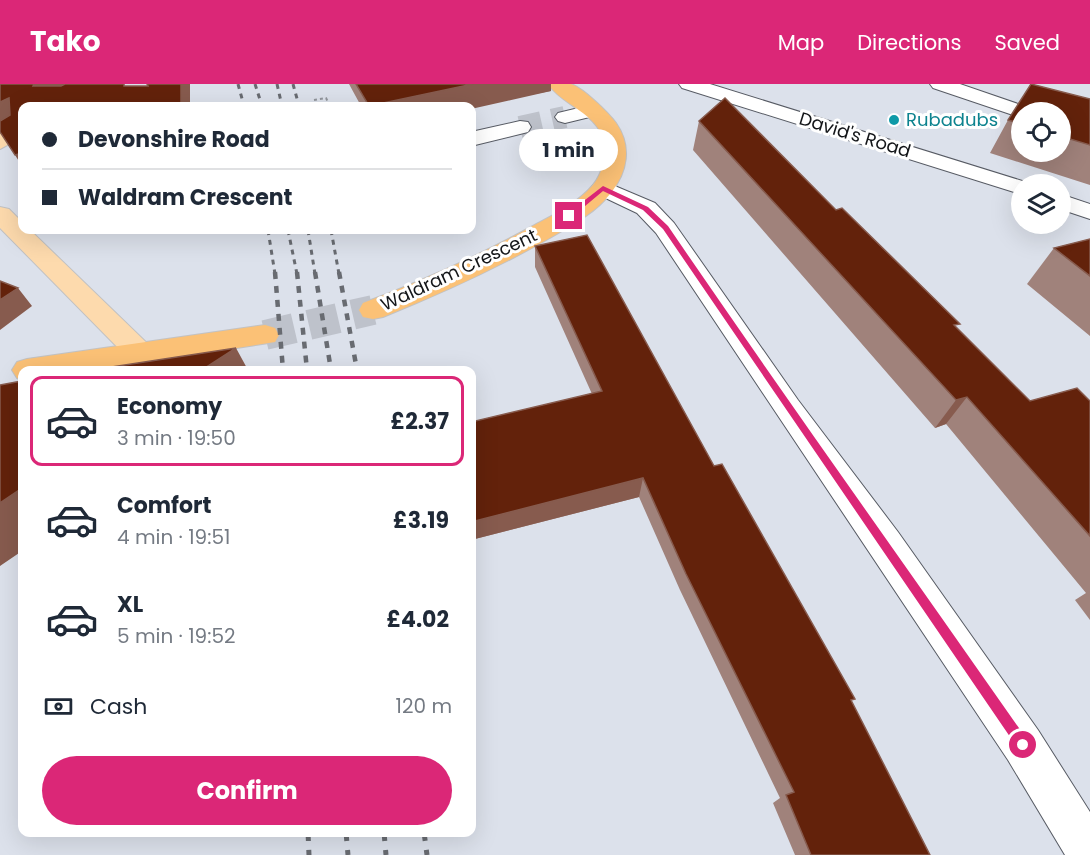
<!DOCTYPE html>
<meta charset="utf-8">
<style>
:root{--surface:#fff;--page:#f2f2f3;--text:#1f2937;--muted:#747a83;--line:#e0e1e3;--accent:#db2777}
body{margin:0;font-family:Poppins,sans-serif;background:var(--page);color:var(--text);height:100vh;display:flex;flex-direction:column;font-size:22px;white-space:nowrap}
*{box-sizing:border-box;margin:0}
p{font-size:20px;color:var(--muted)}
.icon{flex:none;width:33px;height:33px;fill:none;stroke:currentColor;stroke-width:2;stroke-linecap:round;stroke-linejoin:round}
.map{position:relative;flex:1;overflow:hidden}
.side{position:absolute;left:18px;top:282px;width:458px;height:471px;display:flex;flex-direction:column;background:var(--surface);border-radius:12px;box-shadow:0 6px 24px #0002}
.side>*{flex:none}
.banner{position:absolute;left:18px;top:18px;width:458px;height:132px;border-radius:12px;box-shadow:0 6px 24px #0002;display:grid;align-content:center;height:132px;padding:0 24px;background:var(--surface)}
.buttons{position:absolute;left:1011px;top:18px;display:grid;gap:12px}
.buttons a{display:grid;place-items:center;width:60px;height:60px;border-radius:50%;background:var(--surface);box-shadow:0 6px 24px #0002;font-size:30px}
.end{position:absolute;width:27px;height:27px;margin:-14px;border:8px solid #db2777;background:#fff;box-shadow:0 0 0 3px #fff}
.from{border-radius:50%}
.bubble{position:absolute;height:42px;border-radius:21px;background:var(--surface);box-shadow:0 6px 24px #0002;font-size:20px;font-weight:700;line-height:42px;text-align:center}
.banner b{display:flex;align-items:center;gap:21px;height:57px;font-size:22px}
.banner b+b{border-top:2px solid var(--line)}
.banner i{width:15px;height:15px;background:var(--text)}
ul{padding:10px 0 0;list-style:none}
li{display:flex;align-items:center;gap:18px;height:90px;margin:0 12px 9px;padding:0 12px;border:3px solid transparent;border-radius:12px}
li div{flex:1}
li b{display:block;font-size:22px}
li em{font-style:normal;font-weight:700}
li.selected{border-color:var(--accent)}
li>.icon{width:54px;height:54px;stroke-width:1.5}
.pay{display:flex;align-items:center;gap:15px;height:66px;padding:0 24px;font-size:22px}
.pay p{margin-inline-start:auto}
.primary-button{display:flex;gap:12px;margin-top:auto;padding:12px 24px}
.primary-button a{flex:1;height:69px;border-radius:36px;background:var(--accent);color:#fff;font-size:24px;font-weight:700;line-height:69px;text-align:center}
header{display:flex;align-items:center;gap:36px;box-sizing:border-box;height:84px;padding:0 30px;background:var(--accent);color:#fff}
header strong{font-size:28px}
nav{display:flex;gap:33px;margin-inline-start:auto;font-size:21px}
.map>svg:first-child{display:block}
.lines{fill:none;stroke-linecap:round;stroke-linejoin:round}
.minor-tunnel{stroke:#bec2cb;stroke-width:22;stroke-dasharray:22 11;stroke-linecap:butt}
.highway-tunnel{stroke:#bec2cb;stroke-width:30;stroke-dasharray:30 15;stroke-linecap:butt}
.minor-casing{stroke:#575b64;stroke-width:2}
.major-casing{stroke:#c2c2c3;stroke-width:2}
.highway-casing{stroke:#c2c2c3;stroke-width:2}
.path{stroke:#91959c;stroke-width:2;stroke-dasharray:3 3;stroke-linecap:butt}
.minor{fill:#fff;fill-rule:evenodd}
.major{fill:#fddaad;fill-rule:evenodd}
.highway{fill:#fbc176;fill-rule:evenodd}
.rail-far2{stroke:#686b71;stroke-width:3;stroke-dasharray:5 5;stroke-linecap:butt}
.rail-far1{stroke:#686b71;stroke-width:4.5;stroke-dasharray:7 7;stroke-linecap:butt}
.rail{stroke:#686b71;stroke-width:5;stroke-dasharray:9 9;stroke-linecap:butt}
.wall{fill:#a0827b;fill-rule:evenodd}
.shaded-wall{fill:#875b4e}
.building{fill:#63220b;stroke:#875b4e;stroke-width:1.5}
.route{fill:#db2777}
.culture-dot{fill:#0f9aa8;stroke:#fff;stroke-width:2}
.labels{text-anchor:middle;stroke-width:6;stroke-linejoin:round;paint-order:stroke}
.far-culture-label{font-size:18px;fill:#0d838f;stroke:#fff;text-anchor:start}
.far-street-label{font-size:18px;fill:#131518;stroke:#fff}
</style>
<header>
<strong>Tako</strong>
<nav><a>Map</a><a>Directions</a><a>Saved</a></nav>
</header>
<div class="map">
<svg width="1090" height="771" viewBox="0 0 1090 771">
<rect width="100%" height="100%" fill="#dce1eb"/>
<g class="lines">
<path class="minor-tunnel" d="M520,43L565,33"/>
<path class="highway-tunnel" d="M265,251L373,226"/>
<defs>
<path id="minor" d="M679,0H710L1032,100H1022V110L1014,108L682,4Z
M930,0H960L1030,24L1033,28H1022V34L1016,32L933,4Z
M591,21L598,23L601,27L598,31L565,39L558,37L555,33L558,29Z
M520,37L528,38L531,43L528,48L471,62V48Z
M603,97L655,119L674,139L798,316L898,448L1038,646L1090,728V771H1065L1008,676L656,149L637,129L595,109L591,104L595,99Z
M1060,110L1090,120V135L1060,125Z"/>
<path id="major" d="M22,38V53L0,65V49Z
M0,123L9,125L22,138V146H30L151,263L156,270L151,277L141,280L131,277L0,144Z"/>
<path id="highway" d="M548,0C555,0 565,0 571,0C583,4 608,28 616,39C632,62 628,88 610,110C594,130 570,142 548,155C495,185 440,210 383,233L373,235L363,233L359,226L363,219C420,198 476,173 529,144C551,132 576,121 593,101C602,90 607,72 604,58C598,29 563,22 548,0Z
M265,241L275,244L279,251L275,258L96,286H22V296L17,294L12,286L17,278L27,275Z"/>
</defs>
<use href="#minor" class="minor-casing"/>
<use href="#major" class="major-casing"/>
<use href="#highway" class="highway-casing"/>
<path class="path" d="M314,16L326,14L330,22"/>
<use href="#minor" class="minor"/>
<use href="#major" class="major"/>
<use href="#highway" class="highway"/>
<path class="rail-far2" d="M238,0L244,22
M255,0L262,22
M277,0L282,22
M293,0L299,22
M268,146L275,190
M288,146L297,190
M308,146L315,190
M331,146L339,190"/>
<path class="rail-far1" d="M275,188L283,286
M297,188L307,286
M315,188L331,286
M339,188L357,286"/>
<path class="rail" d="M308,748L309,771
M346,748L348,771
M384,748L386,771
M424,748L427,771"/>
</g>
<path class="wall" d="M349,0H551V7L471,22H361Z
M1031,0L1090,15V101L990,69L1008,36ZM1022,28H1060V68H1022Z
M699,37L836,126L1030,317H1090V536L1075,516L1086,509L946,340L935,344L693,66Z
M1090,155V252L1027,200L1054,164Z
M535,162L714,382L851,618L930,771H795L773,719L780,714L680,506L639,413L471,456V338L592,310L535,183Z"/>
<path class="shaded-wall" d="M34,0H78L47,20L33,2Z
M181,0H190V22H181Z
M473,0H551V7L471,25V22H369Z
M9,14L22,36L0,47V18Z
M22,69V82L15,71Z
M109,146H137L112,150Z
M18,204L32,222L0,246V216Z
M236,264L248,286H202Z
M967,313L946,340L935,344L956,316Z
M643,394L639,413L471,456V438Z
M22,404V467L0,482V419Z"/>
<path class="building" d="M0,0H34L33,2H61L65,0H124V2H148L147,0H181V22H22V69L15,71L0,48V37L10,31L9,14L0,18Z
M356,0H473L369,22Z
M1031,0L1090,15V61L1060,52V28H1022V40L1008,36Z
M725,14L836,126L842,124L960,240L954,241L1030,317L1077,304L1090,317V452L967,313L956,316L699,37Z
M587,151L714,382L722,380L855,615L851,616L930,771H811L786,711L794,708L686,490L643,394L471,438V338L602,307L535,162Z
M1090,155V192L1054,164Z
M0,197L18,204L0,216Z
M236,264L202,286H92Z
M22,297V404L0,419V301Z"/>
<path class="route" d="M603,102L648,123L668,142C786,315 908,485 1028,657V666H1019L663,145L643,126L603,107L572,133H567V130Z"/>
<circle class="culture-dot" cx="894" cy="36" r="6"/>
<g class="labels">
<g class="far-culture-label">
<text x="906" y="42">Rubadubs</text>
</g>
<g class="far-street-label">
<text transform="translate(855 51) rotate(17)" y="6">David's Road</text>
<text transform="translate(459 186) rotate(-25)" y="6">Waldram Crescent</text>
</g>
</g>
</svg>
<div class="buttons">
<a><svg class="icon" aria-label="locate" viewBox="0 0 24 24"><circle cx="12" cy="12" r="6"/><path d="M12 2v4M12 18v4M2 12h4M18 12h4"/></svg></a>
<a><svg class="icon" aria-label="layers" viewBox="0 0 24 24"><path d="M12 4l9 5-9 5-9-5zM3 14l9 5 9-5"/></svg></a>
</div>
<i class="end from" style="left:1023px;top:661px"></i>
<i class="end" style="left:569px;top:132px"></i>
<div class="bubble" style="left:519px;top:45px;width:99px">1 min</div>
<div class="banner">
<b><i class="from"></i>Devonshire Road</b>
<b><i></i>Waldram Crescent</b>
</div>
<section class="side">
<ul>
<li class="selected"><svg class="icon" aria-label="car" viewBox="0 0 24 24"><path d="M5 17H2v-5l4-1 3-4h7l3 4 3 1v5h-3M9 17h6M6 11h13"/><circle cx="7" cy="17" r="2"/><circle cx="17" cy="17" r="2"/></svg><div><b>Economy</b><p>3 min · 19:50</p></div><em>£2.37</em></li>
<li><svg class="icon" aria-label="car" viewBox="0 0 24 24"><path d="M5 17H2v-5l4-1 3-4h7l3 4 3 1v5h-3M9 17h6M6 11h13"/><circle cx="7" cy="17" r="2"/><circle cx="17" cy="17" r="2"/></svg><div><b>Comfort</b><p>4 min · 19:51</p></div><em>£3.19</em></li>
<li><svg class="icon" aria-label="car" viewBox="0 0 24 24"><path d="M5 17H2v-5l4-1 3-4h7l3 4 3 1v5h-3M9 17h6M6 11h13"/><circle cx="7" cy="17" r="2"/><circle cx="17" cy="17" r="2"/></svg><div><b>XL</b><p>5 min · 19:52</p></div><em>£4.02</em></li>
</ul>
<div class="pay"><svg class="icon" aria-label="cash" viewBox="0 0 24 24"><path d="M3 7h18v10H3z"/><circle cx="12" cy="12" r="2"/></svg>Cash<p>120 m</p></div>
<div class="primary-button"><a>Confirm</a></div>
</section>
</div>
